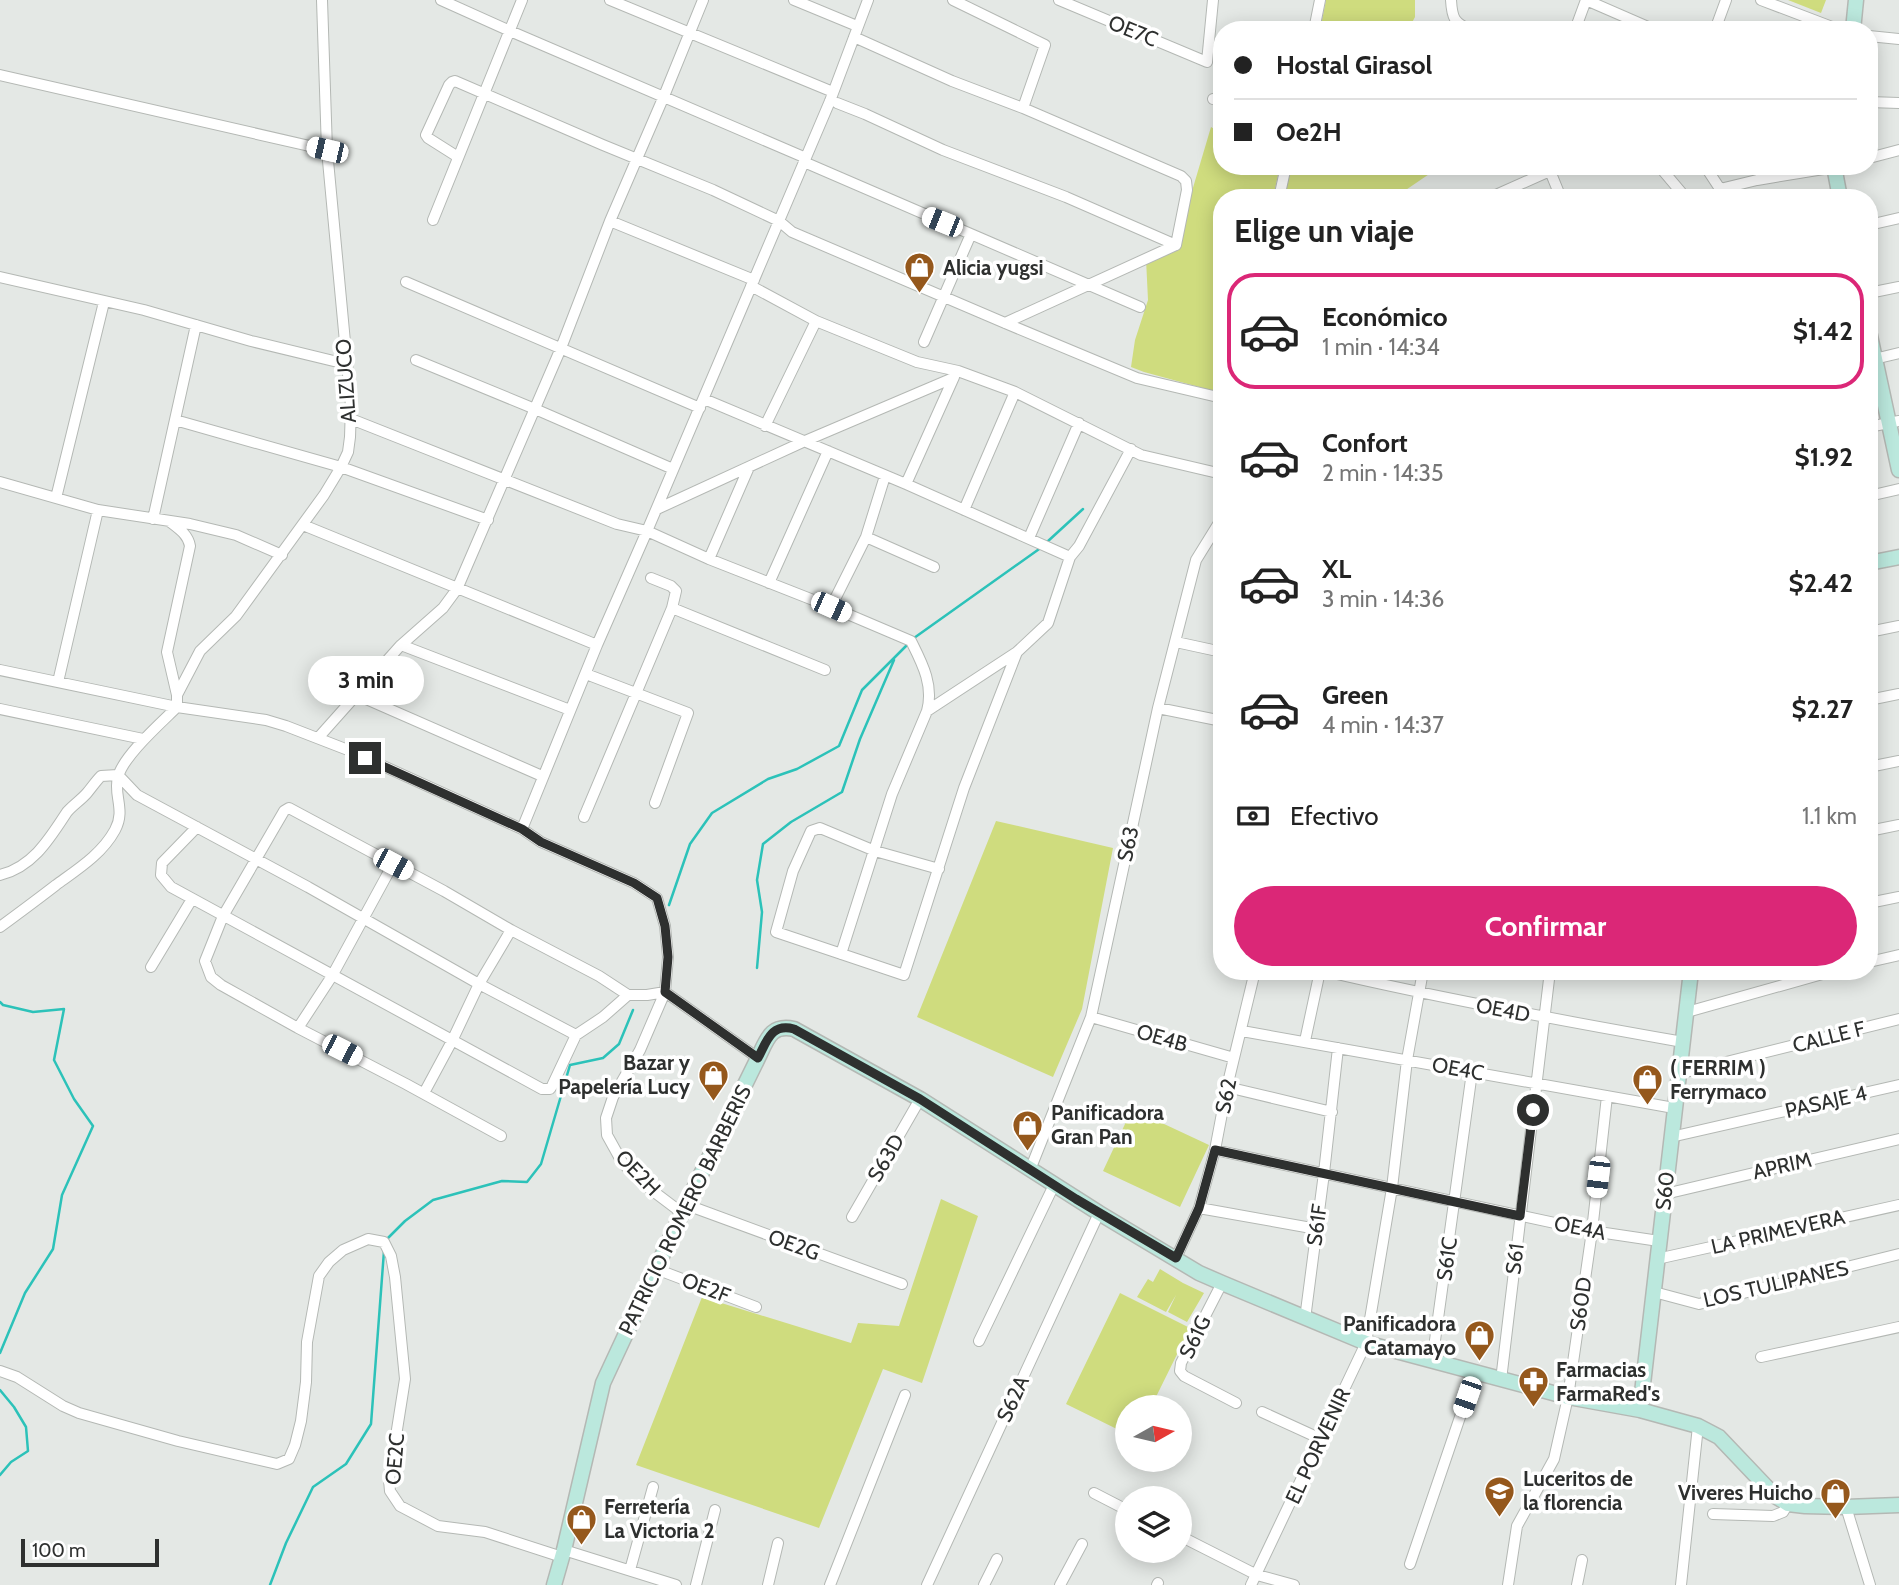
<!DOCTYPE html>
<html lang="es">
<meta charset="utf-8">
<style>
:root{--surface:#fff;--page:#f6f6f6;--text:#222;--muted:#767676;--line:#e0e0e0;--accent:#db2777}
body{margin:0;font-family:Cabin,sans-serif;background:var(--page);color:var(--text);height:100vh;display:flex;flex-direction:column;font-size:26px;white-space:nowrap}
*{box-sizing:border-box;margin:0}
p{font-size:23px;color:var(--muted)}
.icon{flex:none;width:38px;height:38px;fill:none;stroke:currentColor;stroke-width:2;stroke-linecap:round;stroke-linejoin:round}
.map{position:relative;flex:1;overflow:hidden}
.details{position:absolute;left:1213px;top:189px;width:665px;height:791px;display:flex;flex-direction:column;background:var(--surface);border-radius:28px;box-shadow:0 4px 18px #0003}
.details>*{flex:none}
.banner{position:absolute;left:1213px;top:21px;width:665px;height:154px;border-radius:28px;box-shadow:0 4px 18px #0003;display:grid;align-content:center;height:154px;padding:0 21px;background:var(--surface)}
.needle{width:46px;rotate:82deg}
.buttons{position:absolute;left:1115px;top:1395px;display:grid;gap:14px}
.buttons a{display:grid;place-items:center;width:77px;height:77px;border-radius:50%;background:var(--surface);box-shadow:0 4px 18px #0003;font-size:35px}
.scale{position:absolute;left:21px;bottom:18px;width:138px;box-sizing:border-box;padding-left:7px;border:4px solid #2e302f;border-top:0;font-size:19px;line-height:24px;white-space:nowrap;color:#2e302f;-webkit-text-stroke:5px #fff;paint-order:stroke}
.end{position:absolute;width:32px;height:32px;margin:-16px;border:9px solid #2e302f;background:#fff;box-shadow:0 0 0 4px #fff}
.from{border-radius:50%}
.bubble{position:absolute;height:49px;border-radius:24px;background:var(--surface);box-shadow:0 4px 18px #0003;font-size:23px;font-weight:700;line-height:49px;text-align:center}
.car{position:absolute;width:21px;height:42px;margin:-21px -10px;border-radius:9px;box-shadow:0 0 5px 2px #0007;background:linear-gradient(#fff 24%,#345 0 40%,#fff 0 76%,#345 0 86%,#fff 0)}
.banner b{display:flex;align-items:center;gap:24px;height:66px;font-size:26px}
.banner b+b{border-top:2px solid var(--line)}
.banner i{width:18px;height:18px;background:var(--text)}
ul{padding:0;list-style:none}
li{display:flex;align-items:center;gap:21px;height:116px;margin:0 14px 10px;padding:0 7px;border:4px solid transparent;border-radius:28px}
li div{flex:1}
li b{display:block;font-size:26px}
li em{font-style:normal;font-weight:700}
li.on{border-color:var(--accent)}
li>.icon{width:63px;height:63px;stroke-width:1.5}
h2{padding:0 21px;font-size:32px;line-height:84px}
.pay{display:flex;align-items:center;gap:18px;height:77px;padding:0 21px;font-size:26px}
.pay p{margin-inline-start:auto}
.primary-button{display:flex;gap:14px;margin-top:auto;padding:14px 21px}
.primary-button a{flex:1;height:80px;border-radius:42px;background:var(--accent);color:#fff;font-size:28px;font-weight:700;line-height:80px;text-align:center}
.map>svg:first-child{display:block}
.green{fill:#cfdc7e}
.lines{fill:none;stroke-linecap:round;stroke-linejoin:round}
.stream{stroke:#2cc2b9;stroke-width:2.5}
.street-casing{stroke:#b4b8b4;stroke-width:12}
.secondary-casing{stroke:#b4b8b4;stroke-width:17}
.street{stroke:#fff;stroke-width:10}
.secondary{stroke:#bbe8dd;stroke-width:14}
.route{stroke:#2e302f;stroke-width:9}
.labels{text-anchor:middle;stroke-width:7;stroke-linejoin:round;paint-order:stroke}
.street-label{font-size:21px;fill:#2e302f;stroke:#fff}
.poi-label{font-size:21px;font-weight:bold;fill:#2e302f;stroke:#fff;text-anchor:start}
</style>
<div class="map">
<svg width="1899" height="1585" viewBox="0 0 1899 1585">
<rect width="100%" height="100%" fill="#e4e8e5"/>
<path class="green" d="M1326,0H1415V17L1408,30H1320Z
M1788,0H1826L1821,13Z
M1211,127L1221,133L1222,166H1280L1273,198H1222L1221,393L1144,372L1131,367L1135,340L1148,300L1146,259L1176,245Z
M1291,166H1441L1394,198H1284Z
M996,821L1113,848L1082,1009L1053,1077L917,1017Z
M1132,1109L1209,1145L1180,1207L1103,1171Z
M941,1199L978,1216L922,1383L883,1369L819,1528L636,1465L702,1297L851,1343L858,1323L899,1326Z
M1160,1269L1183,1283L1204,1293L1187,1322L1168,1312L1176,1295L1166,1312L1137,1297L1148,1279L1153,1282Z
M1120,1293L1190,1328L1151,1407H1127V1434L1066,1404Z"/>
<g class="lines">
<path class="stream" d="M1047,542L1083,509
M914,638L1042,547
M669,905L690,844L712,813L768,779L797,769L839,746L862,690L909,643
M757,968L762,912L757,880L763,844L791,822L842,792L860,739L894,660
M0,1002L3,1005L33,1012L64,1009L54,1060L74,1099L93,1126L62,1195L53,1249L25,1293L0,1353
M385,1241L405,1221L433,1200L502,1181L527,1182L541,1164L570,1065L603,1058L619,1044L633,1010
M0,1390L14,1407L26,1427L28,1451L11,1462L0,1475
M270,1585L286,1543L313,1487L346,1464L371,1424L384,1251"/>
<defs>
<path id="street" d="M441,0L510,31L806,158
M610,0L833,92
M794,0L857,26
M953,0L1045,45L1023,108
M1059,0L1207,62L1213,0
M1451,0C1452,18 1454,23 1471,30
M1761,0L1840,30
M1314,30L1320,0
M1575,30L1586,0L1655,30
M1715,30L1726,0
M1869,36L1899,39
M854,37L952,81L1023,108L1181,176L1186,181L1187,190L1176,245
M0,75L327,150
M1213,99L1222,101
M1869,102L1899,103
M837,103L865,114L943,150L1066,197L1176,245
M458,157L428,138L426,135L449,85L452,82L455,81L603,145L713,190L779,221L792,232L1005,323L1137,378L1222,398
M1869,158L1899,150
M804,162L1140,307
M1659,166L1686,198
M1705,166L1726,198
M1550,171L1561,198
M1720,189L1757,180L1842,166
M1279,198L1286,166
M1489,198L1561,166
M433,220L522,0
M610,221L754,280
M1869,225L1899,218
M0,277L144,310L251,341L346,364
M406,282L700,408
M751,286L816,321L917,362L958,371L1015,392L1141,455L1222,474
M1869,293L1899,287
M1005,323L1176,245
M924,342L971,234
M416,360L535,409L673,469
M1870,360L1899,353
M704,399L906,484L1070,557
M351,419L617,524L647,531L709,559L831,607L911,641C922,663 934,685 927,711
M175,420L341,467L488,520
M765,426L816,321
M1869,427L1899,421
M0,482L98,510L190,524L236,535L282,555
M906,484L954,377
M1869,496L1899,489
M56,498L104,302
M657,509L805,441L953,378
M964,510L1015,392
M153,519L196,325
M169,521C178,528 188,534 190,546L167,652L177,695
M303,525L597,645
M866,537L934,567
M1029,538L1079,423
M709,559L749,467
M769,583L828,451
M831,607L866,537L885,476
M672,608L825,670
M1869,632L1899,626
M1176,642L1222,652
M401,645L570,710
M0,670L177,707L266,720L286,726L348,750L522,829L541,842L634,883L657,898L665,926L668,957L665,992L640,1050L613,1097L606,1118L607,1135L622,1162L641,1182L682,1213
M586,674L688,713L655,803
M58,682L98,510
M357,695L542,776
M1869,700L1899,694
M1158,708L1222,721
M0,709L143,739
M318,738L400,646L443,608L457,589L561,348L610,221L664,96L703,0
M1869,767L1899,761
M584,817L672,608L676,591L671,586L651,578
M197,827L162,863L161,875L171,887L542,1089H550L552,1086L576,1035
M522,829L597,645L647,531L830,101L868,0
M1869,831L1899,825
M393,864L332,976L298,1028L221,985L211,977L205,961L223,916L284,811L289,808L444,891L511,930L599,976L628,995
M939,869L875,851L820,828L811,831L793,871L776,932L904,975L964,788L1017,652
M0,875C33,867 50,838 67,812C73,805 81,800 87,793C92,787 96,781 101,776L118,775L137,795L308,887L479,984L576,1035L603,1017L628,995H647L665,992L758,1058
M1869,903L1899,897
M0,927C19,913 38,899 56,885C78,869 102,854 115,830C126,810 113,795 118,777C123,756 162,722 177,707V695L200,651L236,616L324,495L341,467L348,452L350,437L351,406L327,150L322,0
M841,954L892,794L927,711L1017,652L1048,623L1070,557L1079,546L1131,449
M1869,962L1899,955
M151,967L192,899
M1324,971C1443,999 1563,1021 1683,1042
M1679,971L1691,973
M1687,1012L1833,971
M1091,1017L1234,1058
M298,1028L406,1084L501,1136
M1242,1031L1674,1108
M1305,1041L1320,971
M1678,1074L1899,1019
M1227,1087L1332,1112
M424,1093L452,1041L479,984L511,930
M1671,1137L1899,1085
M1215,1150L1592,1231L1659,1241
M1030,1170L1091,1017L1158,708L1196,560L1222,518
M1665,1194L1899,1139
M687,1205L902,1284
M1199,1208L1317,1229
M852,1217L920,1099
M1176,1258L1199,1208L1215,1150L1227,1087L1255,971
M1657,1259L1899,1205
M656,1269L756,1307
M1222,1283L1181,1363L1180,1371L1184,1376L1236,1403
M1654,1292L1699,1304L1899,1254
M1305,1319L1324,1173L1338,1048
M979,1341L1054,1185
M1761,1357L1899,1327
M1432,1362L1472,1072
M0,1371L17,1377L63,1406L79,1413L178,1441L277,1464L289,1459L295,1445L301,1421L306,1382L307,1342L319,1276L329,1262L343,1250L368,1239L384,1242L391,1256L395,1277L405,1379L389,1480L390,1491L400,1506L438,1526L485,1532L562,1557
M1501,1380L1550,971
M1262,1412L1321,1439
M1094,1493L1127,1510
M1846,1507L1870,1585
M1713,1514L1773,1516L1783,1512L1788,1504
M1180,1536L1257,1575L1294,1585
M564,1550L676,1585
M1410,1564L1475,1373
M630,1570L653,1487
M696,1585L715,1510
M768,1585L778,1543
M830,1585L905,1395
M927,1585L1099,1213
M984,1585L997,1559
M1060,1585L1082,1544
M1157,1585L1158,1583
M1251,1585L1366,1343L1392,1188L1407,1060L1423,971
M1508,1585L1517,1526L1554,1459L1568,1397L1592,1231L1607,1096
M1577,1585L1582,1560
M1681,1585L1698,1426"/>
<path id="secondary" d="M1853,30L1856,0
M1834,166L1840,198
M1869,331L1899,470
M1869,563L1899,557
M1640,1410L1691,971
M554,1585L564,1550L603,1383L682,1213L758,1058C767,1040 770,1024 794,1029L920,1099L1099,1213L1199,1273L1222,1283L1366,1343L1568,1397L1640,1410L1698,1426L1719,1437L1775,1496L1788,1504L1805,1506L1846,1507L1899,1505"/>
</defs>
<use href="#street" class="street-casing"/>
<use href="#secondary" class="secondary-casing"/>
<use href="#street" class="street"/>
<use href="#secondary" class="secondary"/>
</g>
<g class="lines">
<path class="route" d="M365,758L522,829L541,842L634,883L657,898L665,926L668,957L665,992L758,1058C767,1041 771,1023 794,1029L920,1099L1076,1199L1176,1258L1199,1208L1215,1150L1520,1216L1533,1110"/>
</g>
<defs>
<symbol id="shop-pin" viewBox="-11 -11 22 30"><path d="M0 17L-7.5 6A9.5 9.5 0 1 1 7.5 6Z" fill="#95581c" stroke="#fff"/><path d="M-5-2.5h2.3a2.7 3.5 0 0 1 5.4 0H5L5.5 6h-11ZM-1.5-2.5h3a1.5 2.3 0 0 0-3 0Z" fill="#fff"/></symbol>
<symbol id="pharmacy-pin" viewBox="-11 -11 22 30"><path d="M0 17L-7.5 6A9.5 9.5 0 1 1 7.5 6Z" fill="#95581c" stroke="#fff"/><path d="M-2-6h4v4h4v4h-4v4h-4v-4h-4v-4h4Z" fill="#fff"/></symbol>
<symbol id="school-pin" viewBox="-11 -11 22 30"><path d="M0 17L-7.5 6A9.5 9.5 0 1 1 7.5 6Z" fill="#95581c" stroke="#fff"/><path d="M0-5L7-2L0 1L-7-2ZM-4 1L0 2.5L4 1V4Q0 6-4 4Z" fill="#fff"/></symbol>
</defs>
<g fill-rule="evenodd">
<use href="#shop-pin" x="902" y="250" width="35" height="47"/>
<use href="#shop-pin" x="696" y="1058" width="35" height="47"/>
<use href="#shop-pin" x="1630" y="1062" width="35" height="47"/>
<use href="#shop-pin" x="1010" y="1108" width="35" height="47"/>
<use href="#shop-pin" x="1462" y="1318" width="35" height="47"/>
<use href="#pharmacy-pin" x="1516" y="1364" width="35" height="47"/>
<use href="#school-pin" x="1482" y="1474" width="35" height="47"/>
<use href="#shop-pin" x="1818" y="1476" width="35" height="47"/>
<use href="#shop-pin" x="564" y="1502" width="35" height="47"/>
</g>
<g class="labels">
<g class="street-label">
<text transform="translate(1133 31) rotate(22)" y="7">OE7C</text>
<text transform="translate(346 381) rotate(-94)" y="7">ALIZUCO</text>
<text transform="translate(1128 844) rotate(-78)" y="7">S63</text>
<text transform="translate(1503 1010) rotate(11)" y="7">OE4D</text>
<text transform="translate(1829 1037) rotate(-14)" y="7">CALLE F</text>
<text transform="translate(1162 1038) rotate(16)" y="7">OE4B</text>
<text transform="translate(1458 1069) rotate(10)" y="7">OE4C</text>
<text transform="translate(1226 1096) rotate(-78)" y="7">S62</text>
<text transform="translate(1826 1102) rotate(-13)" y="7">PASAJE 4</text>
<text transform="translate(886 1158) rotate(-60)" y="7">S63D</text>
<text transform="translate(1782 1166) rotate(-13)" y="7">APRIM</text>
<text transform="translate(638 1173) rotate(46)" y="7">OE2H</text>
<text transform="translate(1665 1191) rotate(-84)" y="7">S60</text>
<text transform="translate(685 1210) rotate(-64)" y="7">PATRICIO ROMERO BARBERIS</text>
<text transform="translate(1317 1225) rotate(-82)" y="7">S61F</text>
<text transform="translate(1580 1228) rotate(11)" y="7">OE4A</text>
<text transform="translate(1778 1232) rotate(-13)" y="7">LA PRIMEVERA</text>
<text transform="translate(794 1245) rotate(20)" y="7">OE2G</text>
<text transform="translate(1447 1259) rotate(-82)" y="7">S61C</text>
<text transform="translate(1515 1259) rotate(-83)" y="7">S61</text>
<text transform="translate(1776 1284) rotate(-13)" y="7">LOS TULIPANES</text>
<text transform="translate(706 1288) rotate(21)" y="7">OE2F</text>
<text transform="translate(1581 1304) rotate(-82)" y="7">S60D</text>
<text transform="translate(1195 1337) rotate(-64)" y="7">S61G</text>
<text transform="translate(1013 1399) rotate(-65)" y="7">S62A</text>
<text transform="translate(1318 1446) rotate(-65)" y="7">EL PORVENIR</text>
<text transform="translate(395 1459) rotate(-85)" y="7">OE2C</text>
</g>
<g class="poi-label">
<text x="943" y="275">Alicia yugsi</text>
<text x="690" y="1070" text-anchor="end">Bazar y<tspan x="690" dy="24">Papelería Lucy</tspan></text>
<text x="1670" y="1075">( FERRIM )<tspan x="1670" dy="24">Ferrymaco</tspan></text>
<text x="1051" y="1120">Panificadora<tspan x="1051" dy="24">Gran Pan</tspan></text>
<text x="1456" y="1331" text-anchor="end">Panificadora<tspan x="1456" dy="24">Catamayo</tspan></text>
<text x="1556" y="1377">Farmacias<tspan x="1556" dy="24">FarmaRed's</tspan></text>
<text x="1523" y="1486">Luceritos de<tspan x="1523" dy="24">la florencia</tspan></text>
<text x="1813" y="1500" text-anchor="end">Viveres Huicho</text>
<text x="604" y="1514">Ferretería<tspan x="604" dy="24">La Victoria 2</tspan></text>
</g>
</g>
</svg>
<div class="buttons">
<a><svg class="needle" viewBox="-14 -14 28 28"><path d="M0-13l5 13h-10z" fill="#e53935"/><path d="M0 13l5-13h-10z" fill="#767676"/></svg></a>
<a><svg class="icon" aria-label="layers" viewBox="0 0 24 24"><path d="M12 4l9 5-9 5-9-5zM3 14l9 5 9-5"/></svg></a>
</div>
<div class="scale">100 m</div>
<i class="end from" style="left:1533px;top:1110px"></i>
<i class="end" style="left:365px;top:758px"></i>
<div class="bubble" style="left:308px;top:656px;width:116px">3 min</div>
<i class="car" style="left:327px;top:150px;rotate:283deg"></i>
<i class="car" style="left:942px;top:222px;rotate:292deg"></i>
<i class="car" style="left:831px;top:607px;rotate:114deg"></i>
<i class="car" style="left:393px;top:864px;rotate:118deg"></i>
<i class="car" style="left:342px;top:1050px;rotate:117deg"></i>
<i class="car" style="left:1598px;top:1177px;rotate:187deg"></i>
<i class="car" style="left:1467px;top:1397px;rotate:199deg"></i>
<div class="banner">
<b><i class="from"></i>Hostal Girasol</b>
<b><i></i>Oe2H</b>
</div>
<section class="details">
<h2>Elige un viaje</h2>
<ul>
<li class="on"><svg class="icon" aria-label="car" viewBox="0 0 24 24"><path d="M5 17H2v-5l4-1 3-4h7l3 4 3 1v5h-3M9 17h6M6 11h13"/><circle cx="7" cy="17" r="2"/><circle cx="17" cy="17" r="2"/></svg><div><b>Económico</b><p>1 min · 14:34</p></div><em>$1.42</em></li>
<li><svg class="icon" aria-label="car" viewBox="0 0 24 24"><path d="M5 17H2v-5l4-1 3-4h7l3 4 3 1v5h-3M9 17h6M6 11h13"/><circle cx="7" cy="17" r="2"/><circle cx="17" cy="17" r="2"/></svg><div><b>Confort</b><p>2 min · 14:35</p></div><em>$1.92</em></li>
<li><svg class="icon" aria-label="car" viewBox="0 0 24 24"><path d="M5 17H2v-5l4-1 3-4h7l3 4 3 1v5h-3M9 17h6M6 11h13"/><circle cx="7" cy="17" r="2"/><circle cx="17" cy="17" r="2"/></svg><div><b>XL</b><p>3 min · 14:36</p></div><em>$2.42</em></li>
<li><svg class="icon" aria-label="car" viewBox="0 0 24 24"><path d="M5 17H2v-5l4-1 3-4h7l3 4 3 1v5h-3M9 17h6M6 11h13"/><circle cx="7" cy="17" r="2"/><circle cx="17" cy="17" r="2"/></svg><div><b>Green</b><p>4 min · 14:37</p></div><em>$2.27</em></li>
</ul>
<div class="pay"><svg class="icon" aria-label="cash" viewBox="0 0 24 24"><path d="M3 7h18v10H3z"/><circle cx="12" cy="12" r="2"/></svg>Efectivo<p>1.1 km</p></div>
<div class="primary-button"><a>Confirmar</a></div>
</section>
</div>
